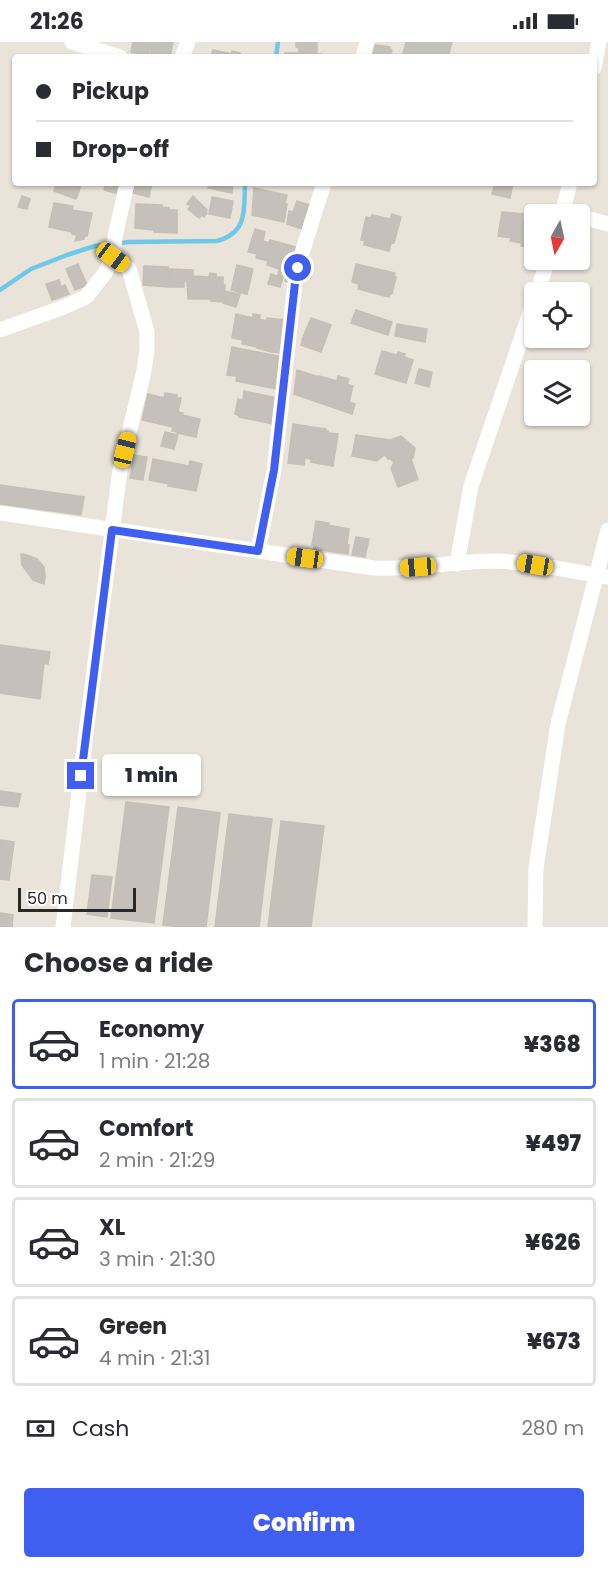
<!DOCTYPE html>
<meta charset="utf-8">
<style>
:root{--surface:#fff;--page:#f7f7f7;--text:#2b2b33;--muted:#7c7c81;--line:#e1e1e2;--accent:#405ff1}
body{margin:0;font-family:Poppins,sans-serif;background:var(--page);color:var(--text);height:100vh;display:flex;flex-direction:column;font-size:22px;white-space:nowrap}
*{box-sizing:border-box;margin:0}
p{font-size:20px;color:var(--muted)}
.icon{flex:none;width:33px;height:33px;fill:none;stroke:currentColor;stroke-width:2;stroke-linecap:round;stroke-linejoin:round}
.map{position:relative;height:885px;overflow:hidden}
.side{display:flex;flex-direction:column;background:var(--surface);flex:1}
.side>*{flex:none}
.hud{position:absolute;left:12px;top:12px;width:585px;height:132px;border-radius:6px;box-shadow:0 2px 4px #0004;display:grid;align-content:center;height:132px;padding:0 24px;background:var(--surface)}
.needle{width:39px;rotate:189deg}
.controls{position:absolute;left:524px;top:162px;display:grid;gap:12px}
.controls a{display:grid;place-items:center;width:66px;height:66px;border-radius:6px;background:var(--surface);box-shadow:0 2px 4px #0004;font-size:30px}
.scale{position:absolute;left:18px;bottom:15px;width:118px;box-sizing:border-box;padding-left:6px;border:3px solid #282828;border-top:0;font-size:16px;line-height:21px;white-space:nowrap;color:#282828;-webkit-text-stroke:4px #fff;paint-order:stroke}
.end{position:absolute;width:27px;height:27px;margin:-14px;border:8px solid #405ff1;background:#fff;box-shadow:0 0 0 3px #fff}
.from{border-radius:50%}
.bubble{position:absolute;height:42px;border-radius:6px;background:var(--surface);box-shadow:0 2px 4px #0004;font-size:20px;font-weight:800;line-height:42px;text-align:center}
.car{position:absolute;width:18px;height:36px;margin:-18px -9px;border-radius:8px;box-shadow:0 0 4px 2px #0007;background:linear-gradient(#f5c518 24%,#345 0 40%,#f5c518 0 76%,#345 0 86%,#f5c518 0)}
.hud b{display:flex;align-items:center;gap:21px;height:57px;font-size:22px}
.hud b+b{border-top:2px solid var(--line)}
.hud i{width:15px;height:15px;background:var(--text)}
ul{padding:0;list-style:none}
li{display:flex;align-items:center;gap:18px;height:90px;margin:0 12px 9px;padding:0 12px;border:3px solid var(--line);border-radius:6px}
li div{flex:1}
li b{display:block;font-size:22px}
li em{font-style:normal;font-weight:800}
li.active{border-color:var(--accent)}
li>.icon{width:54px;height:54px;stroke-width:1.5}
h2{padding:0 24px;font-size:27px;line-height:72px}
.pay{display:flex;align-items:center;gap:15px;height:66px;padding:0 24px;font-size:22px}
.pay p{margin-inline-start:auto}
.action{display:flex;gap:12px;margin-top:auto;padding:12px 24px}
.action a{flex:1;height:69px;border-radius:6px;background:var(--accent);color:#fff;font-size:24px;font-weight:800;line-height:69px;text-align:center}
.status{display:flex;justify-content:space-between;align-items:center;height:42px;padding:0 30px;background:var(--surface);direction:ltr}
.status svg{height:16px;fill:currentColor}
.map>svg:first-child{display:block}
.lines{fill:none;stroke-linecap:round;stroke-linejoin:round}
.stream{stroke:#71c7e8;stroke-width:4.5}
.building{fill:#c5c0ba;stroke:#c5bfb4;stroke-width:1.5}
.street{stroke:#fff;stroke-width:15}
.route{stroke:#405ff1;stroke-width:8}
</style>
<div class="status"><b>21:26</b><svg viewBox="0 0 49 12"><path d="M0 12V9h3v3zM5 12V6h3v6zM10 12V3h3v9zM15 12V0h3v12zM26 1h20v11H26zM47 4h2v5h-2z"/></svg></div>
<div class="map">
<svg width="608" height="885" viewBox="0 0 608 885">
<rect width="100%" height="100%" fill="#eae3da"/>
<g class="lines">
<path class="stream" d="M276,15L278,0
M0,248L31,227L67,213L95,204L129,200L217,199C248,191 244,167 245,141"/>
</g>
<path class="building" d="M133,0H152L148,14L131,10Z
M153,0H173L170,15H150Z
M300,0H317V12H322V15H284L285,11H299V6L296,5V1H300Z
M406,0H452L448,15H415L403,12Z
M375,3L390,5V7L392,8L391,15H372Z
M213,8L232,12V9L240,11V14H241L211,15Z
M56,141H82L76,157L54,149Z
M106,141H122L119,152L104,148Z
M136,141H152L149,155L133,151Z
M203,141H233L232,151L208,146L209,142Z
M495,141H513L510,156L492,152Z
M254,146L287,153L285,161L287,162L284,180L252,173Z
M22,154L30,157L27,167L18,165Z
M193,154L207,168L206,170L207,171L204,175L202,173L199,176L188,167L191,164L187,162Z
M212,155L233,159L230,176L209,172Z
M297,159L310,163L302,187L287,182L289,169L293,170Z
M54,161L73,164L72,168L92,171L87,194H85L84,197L75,199L77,193L72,192V190L49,185Z
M136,162L162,163V165L169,166V168H177V191L154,190V188L135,186Z
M502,170L523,172L522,177L534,179V206L521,204L522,201L510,199L511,196L498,194Z
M392,172L401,175L394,201H391L389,209L364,203L365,199L361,198L366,175L371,176L372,173L390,177Z
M255,187L265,190L263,199L269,201L270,198L296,205L289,240L285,239L286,235L278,233L279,227L267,223L268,219L256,216L257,212L248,210Z
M78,222L87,243L75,248L66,227Z
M356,222L395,231L394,235H396L392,252H390L389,255L358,247L359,242L352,240Z
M237,223L253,227L247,252L231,248Z
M144,224L168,225V245L143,243Z
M169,227L193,228V234L209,235L210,231L216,232V235H223V243H225L224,260L211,259V257H188L187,240L184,239V245H169Z
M271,232L283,236L280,245L268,242Z
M59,238L61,245L65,243L69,252L52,258L46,242Z
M224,249L240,252L236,265L223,261Z
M356,268L392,280L388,293L351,281Z
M236,272L253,276V272L260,273L259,277L267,279V276L286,278L283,311L271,310L257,306V305L242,302L243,298L232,296Z
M311,276L331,283L321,310L301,303L303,298H302Z
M397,282L427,287L425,300L395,294Z
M232,305L283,315L277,347L236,339L237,334L227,333Z
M382,309L397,313L398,310L405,312L404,315L413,318L406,341L375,332Z
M419,327L432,330L429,345L415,341Z
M297,328L319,335V334L337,339L338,334L349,337L347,342L353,344L349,360L355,362L352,372L294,352Z
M244,349L278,356L273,382L239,375L240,374L235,372L238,357L243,358Z
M165,351L177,353V356H181L178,370L183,371L182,373L200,377L196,395L177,391V390L172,389L173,385L142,378L148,352L164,356Z
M293,382L326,387L325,389H328V391L338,392L333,424L311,420V417L305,416L304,423L288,421Z
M165,390L178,393L174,407L161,404Z
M356,393L390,398L401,394L415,406L413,416L411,417L418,437L398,445L391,426L394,420L389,416L388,417L385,413L383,412V414L377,419L352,414Z
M134,413L147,415L143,438L130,436Z
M153,417L189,424L190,419L202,422L196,449L168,444L169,442L149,438Z
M0,443L84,455L81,473L0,462Z
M316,479L329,481L328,483L349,487L347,503H349L348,512L314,507V503H312Z
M356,495L369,497L365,515L352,513Z
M21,512L27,513L37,517L44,525L45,535L44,542L33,538L22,523Z
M0,603L50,610L48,622L44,621L40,657L0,651Z
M0,749L21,752L18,765L0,763Z
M126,760L169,765L154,881L111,876Z
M178,765L220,771L206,885H182L163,883Z
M229,772L272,777L259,885H215Z
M281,779L324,784L311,885H268Z
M0,798L14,800L9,838L0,837Z
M92,833L112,835L107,875L87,872Z
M0,871L13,873L12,885H0Z"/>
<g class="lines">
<path class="street" d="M72,0L120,15
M182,15L188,0
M363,15L367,0
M594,26L599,0
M562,172L570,141
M579,174L608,182
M537,250L548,218
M0,288L64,265L86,255L105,231L113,215L115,195L127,141
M0,471L374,526C414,528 454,519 494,519C532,520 570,529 608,535
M258,509L274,428L295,241L302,211L324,141
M457,522L471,444L534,259
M63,885L86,691L120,428L144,329L147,307V290L129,227L113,215
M535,885L536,826L558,682L608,488"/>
</g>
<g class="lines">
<path class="route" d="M81,734L112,488L258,509L274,428L295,241L298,226"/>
</g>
</svg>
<div class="controls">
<a><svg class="needle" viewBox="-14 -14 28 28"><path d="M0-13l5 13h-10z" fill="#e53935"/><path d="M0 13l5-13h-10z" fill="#7c7c81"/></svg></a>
<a><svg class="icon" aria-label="locate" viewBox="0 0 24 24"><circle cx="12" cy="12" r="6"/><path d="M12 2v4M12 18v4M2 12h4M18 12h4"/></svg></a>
<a><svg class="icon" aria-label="layers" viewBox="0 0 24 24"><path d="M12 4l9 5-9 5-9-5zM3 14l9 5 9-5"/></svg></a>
</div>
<div class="scale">50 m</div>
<i class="end from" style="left:298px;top:226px"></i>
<i class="end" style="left:81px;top:734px"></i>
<div class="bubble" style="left:102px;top:712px;width:99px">1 min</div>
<i class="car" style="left:113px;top:215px;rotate:127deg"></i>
<i class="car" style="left:125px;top:408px;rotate:14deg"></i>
<i class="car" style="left:305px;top:516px;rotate:278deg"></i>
<i class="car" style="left:535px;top:523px;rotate:280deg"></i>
<i class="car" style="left:418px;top:525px;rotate:266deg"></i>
<div class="hud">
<b><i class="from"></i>Pickup</b>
<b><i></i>Drop-off</b>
</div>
</div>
<section class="side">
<h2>Choose a ride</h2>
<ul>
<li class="active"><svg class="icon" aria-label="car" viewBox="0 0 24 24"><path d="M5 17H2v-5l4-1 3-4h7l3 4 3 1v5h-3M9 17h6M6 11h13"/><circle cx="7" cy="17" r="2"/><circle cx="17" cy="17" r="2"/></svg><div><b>Economy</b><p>1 min · 21:28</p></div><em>¥368</em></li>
<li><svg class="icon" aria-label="car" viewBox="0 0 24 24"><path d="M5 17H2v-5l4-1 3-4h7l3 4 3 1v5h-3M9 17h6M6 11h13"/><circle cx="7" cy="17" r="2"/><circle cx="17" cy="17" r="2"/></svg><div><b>Comfort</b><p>2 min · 21:29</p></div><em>¥497</em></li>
<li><svg class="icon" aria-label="car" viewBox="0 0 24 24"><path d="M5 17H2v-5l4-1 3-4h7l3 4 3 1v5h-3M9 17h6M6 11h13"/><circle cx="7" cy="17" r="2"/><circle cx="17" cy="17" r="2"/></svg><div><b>XL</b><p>3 min · 21:30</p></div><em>¥626</em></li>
<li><svg class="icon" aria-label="car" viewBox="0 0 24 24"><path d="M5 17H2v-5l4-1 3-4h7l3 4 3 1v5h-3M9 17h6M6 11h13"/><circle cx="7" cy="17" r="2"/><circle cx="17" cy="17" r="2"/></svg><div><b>Green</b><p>4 min · 21:31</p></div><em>¥673</em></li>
</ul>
<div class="pay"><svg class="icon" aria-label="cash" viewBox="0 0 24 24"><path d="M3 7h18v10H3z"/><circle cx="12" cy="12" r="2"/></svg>Cash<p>280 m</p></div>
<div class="action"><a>Confirm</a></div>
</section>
